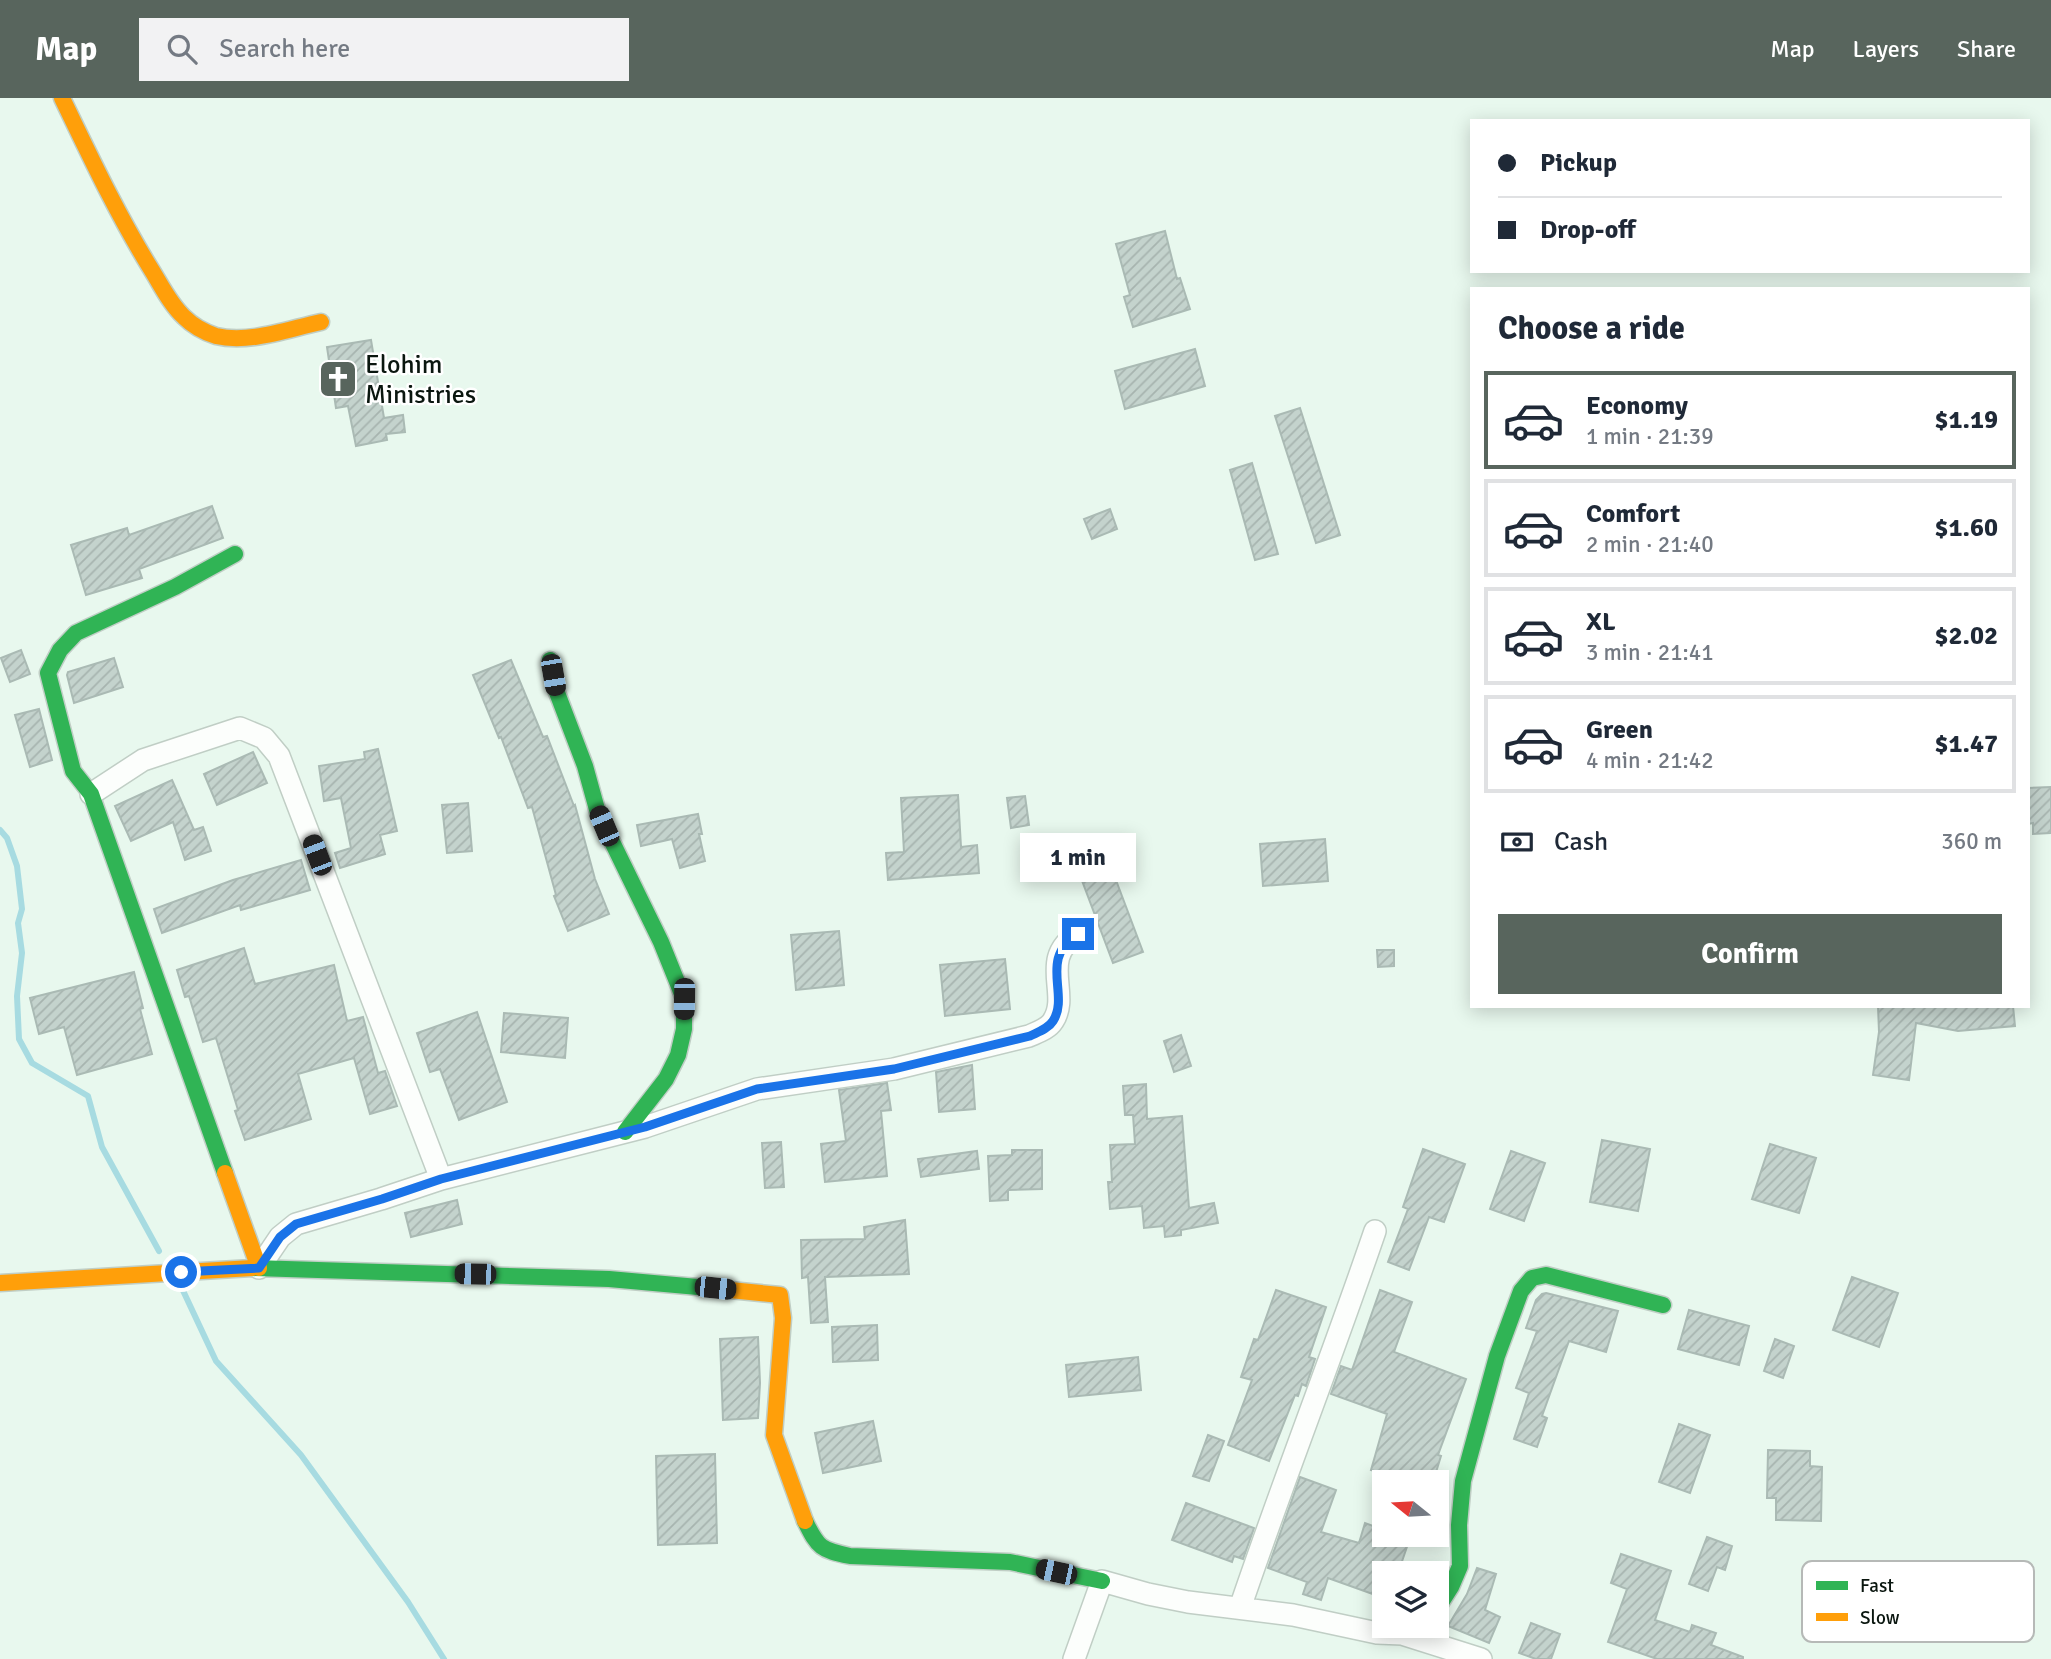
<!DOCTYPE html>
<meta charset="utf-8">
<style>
:root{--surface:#fff;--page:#f2f2f3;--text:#1f2937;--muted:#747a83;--line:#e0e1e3;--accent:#58655d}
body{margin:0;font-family:Signika,sans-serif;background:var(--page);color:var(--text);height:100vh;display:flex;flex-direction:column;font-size:26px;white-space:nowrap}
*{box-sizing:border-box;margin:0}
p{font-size:23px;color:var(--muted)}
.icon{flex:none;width:38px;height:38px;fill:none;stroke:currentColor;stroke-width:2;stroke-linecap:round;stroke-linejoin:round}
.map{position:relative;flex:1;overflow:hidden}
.panel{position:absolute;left:1470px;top:189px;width:560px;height:721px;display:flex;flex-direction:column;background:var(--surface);border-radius:0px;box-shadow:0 4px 18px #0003}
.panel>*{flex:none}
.banner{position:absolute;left:1470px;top:21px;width:560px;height:154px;border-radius:0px;box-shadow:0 4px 18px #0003;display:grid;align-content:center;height:154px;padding:0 28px;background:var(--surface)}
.needle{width:46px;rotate:288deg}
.controls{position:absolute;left:1372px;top:1372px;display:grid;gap:14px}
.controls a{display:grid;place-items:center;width:77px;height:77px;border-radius:0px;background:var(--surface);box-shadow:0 4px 18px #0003;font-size:35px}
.end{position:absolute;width:32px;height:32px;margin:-16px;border:9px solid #1a73e8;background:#fff;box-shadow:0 0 0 4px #fff}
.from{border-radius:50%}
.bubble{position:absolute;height:49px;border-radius:0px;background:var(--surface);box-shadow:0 4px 18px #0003;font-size:23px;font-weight:800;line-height:49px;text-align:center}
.car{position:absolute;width:21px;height:42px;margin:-21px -10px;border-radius:9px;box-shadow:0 0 5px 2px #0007;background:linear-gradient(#222 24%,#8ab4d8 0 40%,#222 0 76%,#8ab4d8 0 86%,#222 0)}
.banner b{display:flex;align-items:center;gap:24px;height:66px;font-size:26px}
.banner b+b{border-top:2px solid var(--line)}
.banner i{width:18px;height:18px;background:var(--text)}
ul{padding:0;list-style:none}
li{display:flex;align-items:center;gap:21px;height:98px;margin:0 14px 10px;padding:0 14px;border:4px solid var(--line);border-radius:0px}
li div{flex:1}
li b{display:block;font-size:26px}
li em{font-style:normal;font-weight:800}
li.active{border-color:var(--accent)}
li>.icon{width:63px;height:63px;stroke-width:1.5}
h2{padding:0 28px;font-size:32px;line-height:84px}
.pay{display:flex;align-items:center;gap:18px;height:77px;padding:0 28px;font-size:26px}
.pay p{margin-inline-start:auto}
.button{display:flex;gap:14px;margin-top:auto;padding:14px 28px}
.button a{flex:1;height:80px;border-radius:0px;background:var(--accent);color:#fff;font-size:28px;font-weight:800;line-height:80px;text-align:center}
header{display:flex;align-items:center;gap:42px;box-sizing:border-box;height:98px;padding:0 35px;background:var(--accent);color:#fff}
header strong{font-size:33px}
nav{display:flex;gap:38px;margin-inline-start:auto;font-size:24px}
.search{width:490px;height:63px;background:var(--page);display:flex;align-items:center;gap:18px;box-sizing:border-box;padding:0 24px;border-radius:0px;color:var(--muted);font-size:26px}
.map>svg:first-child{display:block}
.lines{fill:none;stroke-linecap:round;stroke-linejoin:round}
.stream{stroke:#a7dbe1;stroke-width:6}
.building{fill:url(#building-hatch);stroke:#aabab4;stroke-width:2}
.street-casing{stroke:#c0cec5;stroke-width:24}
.fast-casing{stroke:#c0cec5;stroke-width:19}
.slow-casing{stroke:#c0cec5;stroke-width:19}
.street{stroke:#fcfefc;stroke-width:21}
.fast{stroke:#30b455;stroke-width:16}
.slow{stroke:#ff9f0a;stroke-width:16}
.route{stroke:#1a73e8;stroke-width:9}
.labels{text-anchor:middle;stroke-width:5;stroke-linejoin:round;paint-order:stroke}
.poi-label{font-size:26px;fill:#0a160f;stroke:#fff;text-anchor:start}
.key{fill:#fff;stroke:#b6b9b7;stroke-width:2}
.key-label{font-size:19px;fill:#0a160f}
</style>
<header>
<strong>Map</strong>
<div class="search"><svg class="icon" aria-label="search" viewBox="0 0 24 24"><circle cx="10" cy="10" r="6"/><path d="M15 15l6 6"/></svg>Search here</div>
<nav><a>Map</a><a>Layers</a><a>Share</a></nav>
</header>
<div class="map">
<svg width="2051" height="1561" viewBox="0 0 2051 1561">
<defs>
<pattern id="building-hatch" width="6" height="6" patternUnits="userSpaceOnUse" patternTransform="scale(1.75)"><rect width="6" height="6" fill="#c4d3cd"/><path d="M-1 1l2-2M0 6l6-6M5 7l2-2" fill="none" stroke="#a7b4af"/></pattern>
</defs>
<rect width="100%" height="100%" fill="#e8f8ee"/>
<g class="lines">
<path class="stream" d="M0,732L7,740L17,768L22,811L18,825L22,855L17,898L19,941L32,965L88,998L102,1049L159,1153
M179,1184L216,1263L301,1357L408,1504L444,1561"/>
</g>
<path class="building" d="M1165,133L1177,181L1180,180L1190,211L1133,229L1124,199L1130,197L1116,146Z
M371,242L384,320L403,317L405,334L386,336L387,342L356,348L348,308L336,310L327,249Z
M1195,251L1205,288L1125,311L1115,273Z
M1300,310L1340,437L1316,445L1275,318Z
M1252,365L1278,456L1255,462L1230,372Z
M212,408L223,440L139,471L142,480L86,497L71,447L127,430L129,437Z
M1110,411L1117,431L1092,441L1084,421Z
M21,552L30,576L10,584L1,560Z
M114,560L123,589L74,605L67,577L68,574Z
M511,562L543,639L547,638L574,708L575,707L595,781L609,816L568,833L554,798L556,797L532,709L528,710L501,639L499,640L473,577Z
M39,611L52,662L30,669L15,617Z
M378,651L397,733L380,737L385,756L340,770L335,755L351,750L341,700L324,703L319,668L365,661L364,654Z
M253,654L267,685L217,707L204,676Z
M172,682L194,732L203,729L211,753L185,762L173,724L131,743L115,708Z
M2051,689V735L2033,736V725L2028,726V690Z
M958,697L961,749L977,747L979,775L888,782L886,755L904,754L901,700Z
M1025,698L1029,727L1011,730L1007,700Z
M468,705L472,753L447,755L442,707Z
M698,716L702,736H699L705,763L680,770L672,741L641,748L637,727Z
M1099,737L1143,854L1113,865L1069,748Z
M1325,741L1328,783L1263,788L1260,746Z
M301,762L310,792L241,812L240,807L162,835L154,811L233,782Z
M839,833L844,887L796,892L791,837Z
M244,850L255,886L334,867L347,923L363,919L378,975L385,973L397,1008L370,1016L354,960L298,976L311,1021L245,1042L235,1013L238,1012L216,940L203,944L189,898L185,899L177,872Z
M1377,852H1394V868L1378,869Z
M1005,861L1010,911L945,918L940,867Z
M134,874L143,910L140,911L152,956L77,977L64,929L39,936L30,900Z
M1878,908H2013L2015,928L1958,933L1916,925L1909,982L1873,977L1879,934Z
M477,914L507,1004L459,1022L440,971L430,974L417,935Z
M504,915L568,920L565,960L501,954Z
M1181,937L1191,968L1174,974L1164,943Z
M972,967L975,1011L939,1014L936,974Z
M887,985L891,1012L881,1013L887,1078L825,1084L821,1046L846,1043L839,992Z
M1146,986L1147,1021L1182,1018L1189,1110L1214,1105L1218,1125L1181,1132V1137L1165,1139L1164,1128L1144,1130L1142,1108L1110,1111L1108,1084H1112L1110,1047L1135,1046L1133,1017H1125L1123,988Z
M1602,1042L1650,1051L1638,1113L1590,1104Z
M781,1044L784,1089L765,1090L762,1045Z
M1770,1046L1816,1060L1799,1115L1752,1101Z
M1423,1051L1465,1066L1444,1124L1429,1119L1409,1172L1388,1164L1408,1111L1403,1109Z
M1012,1052H1042V1091L1008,1092V1102L990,1103L988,1058L1012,1057Z
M977,1053L979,1071L921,1079L918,1061Z
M1511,1053L1545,1065L1524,1123L1490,1111Z
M457,1102L462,1126L411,1139L405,1115Z
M905,1122L909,1176L825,1179L828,1224L811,1225L808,1179L802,1180L801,1142L865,1141L864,1129Z
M1852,1179L1898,1195L1879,1249L1833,1232Z
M1276,1192L1326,1209L1309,1259L1315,1261L1306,1288L1302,1286L1298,1298L1295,1297L1269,1363L1228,1347L1252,1282L1241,1279L1254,1241L1258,1242Z
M1380,1192L1412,1204L1394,1254L1466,1281L1438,1357L1441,1358L1433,1384H1414L1371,1372L1387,1316L1331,1296L1341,1268L1352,1272Z
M1546,1195L1618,1213L1606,1254L1569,1243L1542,1318L1547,1320L1537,1349L1514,1341L1529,1295L1516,1290L1537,1233L1526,1230L1536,1202L1542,1196Z
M1689,1212L1749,1228L1739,1267L1678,1251Z
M877,1227L878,1262L833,1264L832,1229Z
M758,1239L760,1285L758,1320L723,1322L720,1241Z
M1775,1241L1794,1248L1783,1280L1764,1273Z
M1138,1259L1141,1292L1069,1299L1066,1267Z
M873,1323L881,1363L823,1375L815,1335Z
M1679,1326L1710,1337L1690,1395L1659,1384Z
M1208,1337L1224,1343L1209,1383L1193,1378Z
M1768,1352L1810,1353V1368L1822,1369L1821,1423L1776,1422V1400H1767Z
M715,1356L717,1445L658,1447L656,1358Z
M1300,1379L1336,1392L1321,1434L1359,1445L1365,1425L1384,1432V1437H1399L1410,1440L1398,1475H1384V1500L1328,1480L1321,1502L1303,1496L1307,1484L1268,1470Z
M1186,1405L1254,1430L1243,1461L1234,1458L1232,1464L1172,1442Z
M1707,1439L1732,1448L1725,1472L1717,1469L1708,1493L1689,1486Z
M1621,1456L1671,1473L1655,1522L1690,1534L1692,1527L1716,1535L1711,1547L1743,1559V1561H1657L1608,1544L1627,1491L1611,1485Z
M1477,1470L1496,1476L1485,1512L1500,1519L1489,1545L1448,1528L1467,1496Z
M1531,1525L1560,1536L1551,1561H1536L1519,1555Z"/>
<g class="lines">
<defs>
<path id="street" d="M91,696L143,662L240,630L264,640L279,658L441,1081
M259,1170L280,1139L296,1126L381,1101L441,1081L645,1029L757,991L894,971L1029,938C1038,934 1048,931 1053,923C1071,896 1038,860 1078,836
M1240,1510C1283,1383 1332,1259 1375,1133
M1074,1561L1102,1483L1148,1496L1188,1504L1293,1517L1377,1535L1402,1536L1481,1561"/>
<path id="fast" d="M550,562L556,592L585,668L598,715L661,844L684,901V931L678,957L666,981L625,1034
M225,1075L91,696L73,673L48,575L60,552L76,535L175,489L235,456
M252,1170L609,1181L720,1191
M805,1423C818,1450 821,1452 850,1458L1010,1464L1102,1483
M1437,1511L1451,1489L1460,1468L1459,1427L1463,1383L1497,1258L1521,1193L1532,1180L1546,1177L1663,1207"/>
<path id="slow" d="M62,0C90,58 117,116 151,171C161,187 170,206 184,219C193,228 204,234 216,238C249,246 288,231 321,224
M225,1075L259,1170
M0,1185L252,1170
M720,1191L780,1197L783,1220L774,1337L805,1423"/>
</defs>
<use href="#street" class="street-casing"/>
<use href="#fast" class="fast-casing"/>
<use href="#slow" class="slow-casing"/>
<use href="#street" class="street"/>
<use href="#fast" class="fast"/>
<use href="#slow" class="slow"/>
</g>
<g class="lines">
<path class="route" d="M181,1174L259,1170L280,1139L296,1126L382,1101L441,1081L645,1029L757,991L894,971L1030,938C1038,934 1048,931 1053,923C1070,897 1038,860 1078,836"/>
</g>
<defs>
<symbol id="church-square" viewBox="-11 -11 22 22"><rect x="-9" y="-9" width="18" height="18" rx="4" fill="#58655d" stroke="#fff"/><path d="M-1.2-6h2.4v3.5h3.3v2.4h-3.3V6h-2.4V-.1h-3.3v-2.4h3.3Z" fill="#fff"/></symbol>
</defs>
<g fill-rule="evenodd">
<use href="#church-square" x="316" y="259" width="44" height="44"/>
</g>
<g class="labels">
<g class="poi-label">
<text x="365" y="275">Elohim<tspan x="365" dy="30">Ministries</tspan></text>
</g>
</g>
<rect x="1802" y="1463" width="232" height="81" rx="10" class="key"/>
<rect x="1816" y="1483" width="32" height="9" fill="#30b455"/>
<rect x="1816" y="1515" width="32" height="8" fill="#ff9f0a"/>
<g class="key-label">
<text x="1860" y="1494">Fast</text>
<text x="1860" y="1526">Slow</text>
</g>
</svg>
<div class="controls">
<a><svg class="needle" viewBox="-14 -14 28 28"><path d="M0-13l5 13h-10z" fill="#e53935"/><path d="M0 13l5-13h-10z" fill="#747a83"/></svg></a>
<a><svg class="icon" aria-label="layers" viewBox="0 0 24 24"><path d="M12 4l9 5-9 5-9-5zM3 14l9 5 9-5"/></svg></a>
</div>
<i class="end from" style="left:181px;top:1174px"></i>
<i class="end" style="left:1078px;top:836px"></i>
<div class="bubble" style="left:1020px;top:735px;width:116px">1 min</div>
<i class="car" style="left:553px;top:577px;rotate:170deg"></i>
<i class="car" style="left:604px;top:728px;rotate:337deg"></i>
<i class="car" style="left:317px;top:757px;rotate:339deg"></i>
<i class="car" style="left:684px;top:901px;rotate:181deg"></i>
<i class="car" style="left:475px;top:1176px;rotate:271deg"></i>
<i class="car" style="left:715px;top:1190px;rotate:96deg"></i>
<i class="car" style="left:1056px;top:1474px;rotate:282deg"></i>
<div class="banner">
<b><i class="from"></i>Pickup</b>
<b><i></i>Drop-off</b>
</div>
<section class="panel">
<h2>Choose a ride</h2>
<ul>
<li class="active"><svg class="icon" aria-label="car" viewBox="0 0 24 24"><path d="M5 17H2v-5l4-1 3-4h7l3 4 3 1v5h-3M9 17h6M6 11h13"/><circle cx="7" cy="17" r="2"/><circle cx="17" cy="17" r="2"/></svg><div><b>Economy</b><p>1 min · 21:39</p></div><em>$1.19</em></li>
<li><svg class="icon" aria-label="car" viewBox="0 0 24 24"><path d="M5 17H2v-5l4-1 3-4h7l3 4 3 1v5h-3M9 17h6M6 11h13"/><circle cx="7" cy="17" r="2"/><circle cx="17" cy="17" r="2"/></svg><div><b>Comfort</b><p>2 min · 21:40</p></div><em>$1.60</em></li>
<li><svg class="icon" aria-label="car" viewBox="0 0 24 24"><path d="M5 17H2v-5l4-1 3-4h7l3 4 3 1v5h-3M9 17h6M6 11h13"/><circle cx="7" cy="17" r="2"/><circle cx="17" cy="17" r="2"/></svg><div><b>XL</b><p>3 min · 21:41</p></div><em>$2.02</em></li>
<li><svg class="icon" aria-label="car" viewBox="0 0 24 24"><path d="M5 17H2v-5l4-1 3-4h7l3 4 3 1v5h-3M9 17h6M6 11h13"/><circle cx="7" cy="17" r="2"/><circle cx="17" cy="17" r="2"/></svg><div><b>Green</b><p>4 min · 21:42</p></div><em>$1.47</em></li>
</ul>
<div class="pay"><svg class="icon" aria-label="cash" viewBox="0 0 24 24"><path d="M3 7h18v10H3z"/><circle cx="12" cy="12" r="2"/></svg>Cash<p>360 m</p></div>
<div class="button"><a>Confirm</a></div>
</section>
</div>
